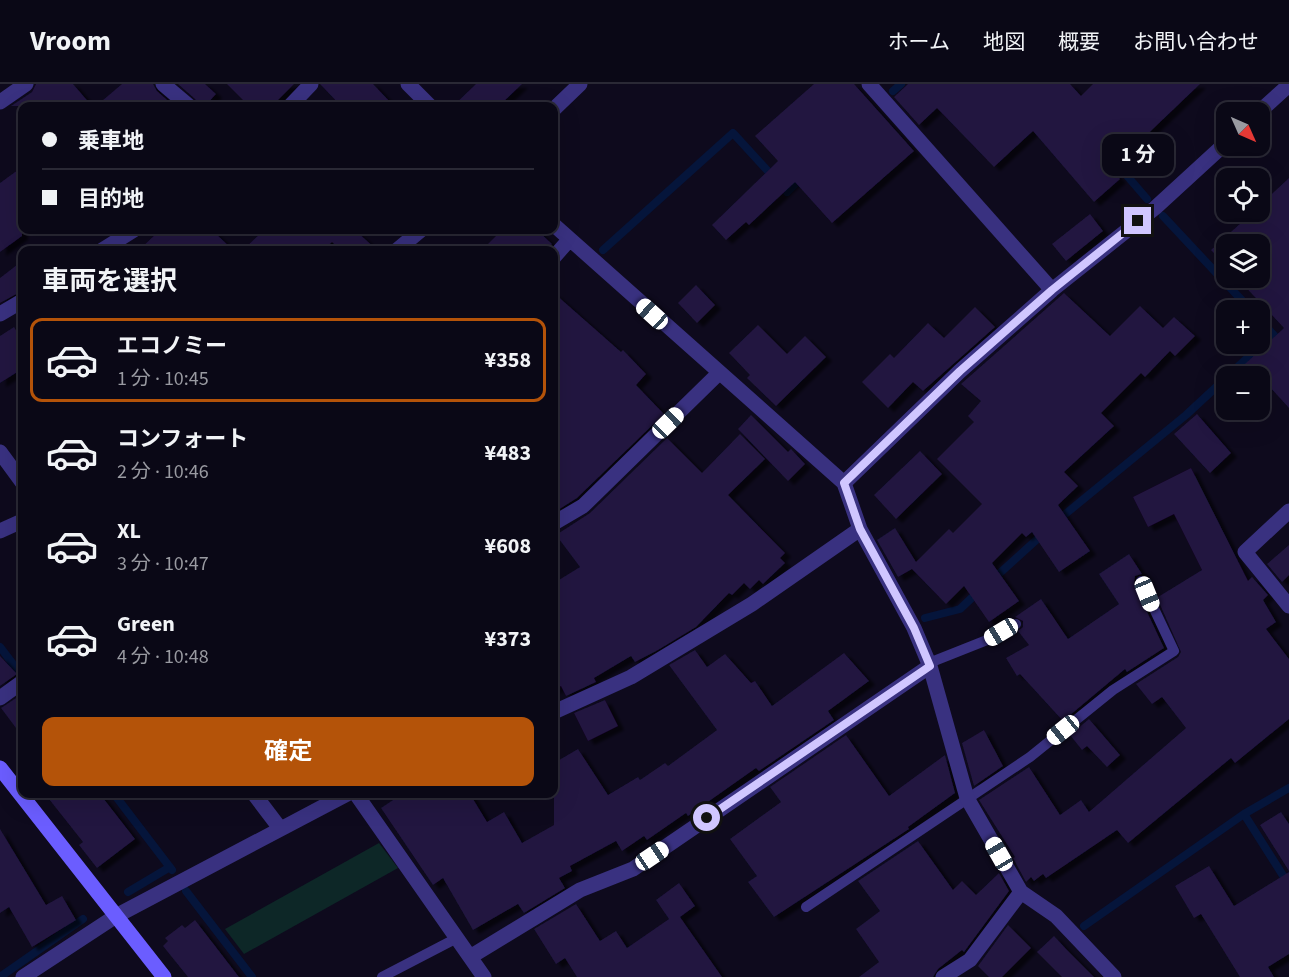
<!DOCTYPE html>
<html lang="ja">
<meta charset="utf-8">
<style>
:root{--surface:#0a0816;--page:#13111f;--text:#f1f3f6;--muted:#999aa1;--line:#2a2935;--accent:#b45309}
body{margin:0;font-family:"Source Sans 3","Noto Sans JP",sans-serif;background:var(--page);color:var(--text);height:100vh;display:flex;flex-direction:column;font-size:22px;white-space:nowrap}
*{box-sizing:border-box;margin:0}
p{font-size:20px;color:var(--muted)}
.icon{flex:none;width:33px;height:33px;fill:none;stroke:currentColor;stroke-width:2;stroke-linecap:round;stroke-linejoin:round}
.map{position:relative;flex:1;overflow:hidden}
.details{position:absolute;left:18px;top:162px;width:540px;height:552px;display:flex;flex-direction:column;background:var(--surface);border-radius:12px;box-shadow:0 6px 24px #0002,0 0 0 2px var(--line)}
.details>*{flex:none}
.hud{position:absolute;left:18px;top:18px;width:540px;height:132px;border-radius:12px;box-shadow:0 6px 24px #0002,0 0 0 2px var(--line);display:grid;align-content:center;height:132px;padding:0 24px;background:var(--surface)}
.needle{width:39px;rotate:135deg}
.controls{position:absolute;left:1216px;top:18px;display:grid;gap:12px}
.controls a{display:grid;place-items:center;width:54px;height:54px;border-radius:12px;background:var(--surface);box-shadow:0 6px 24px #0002,0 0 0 2px var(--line);font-size:30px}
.end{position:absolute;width:27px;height:27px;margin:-14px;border:8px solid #d0c6ff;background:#111;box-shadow:0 0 0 3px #111}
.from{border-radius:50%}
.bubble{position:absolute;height:42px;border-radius:12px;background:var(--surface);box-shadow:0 6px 24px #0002,0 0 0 2px var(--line);font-size:20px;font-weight:700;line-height:42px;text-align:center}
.car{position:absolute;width:18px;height:36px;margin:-18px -9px;border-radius:8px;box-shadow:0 0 4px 2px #0007;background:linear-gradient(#fff 24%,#345 0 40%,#fff 0 76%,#345 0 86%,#fff 0)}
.hud b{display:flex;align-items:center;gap:21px;height:57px;font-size:22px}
.hud b+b{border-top:2px solid var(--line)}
.hud i{width:15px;height:15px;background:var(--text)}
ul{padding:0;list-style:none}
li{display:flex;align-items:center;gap:18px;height:84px;margin:0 12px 9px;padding:0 12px;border:3px solid transparent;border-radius:12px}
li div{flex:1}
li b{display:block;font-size:22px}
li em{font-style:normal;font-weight:700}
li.selected{border-color:var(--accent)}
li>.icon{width:54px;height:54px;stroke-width:1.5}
h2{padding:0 24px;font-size:27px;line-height:72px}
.cta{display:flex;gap:12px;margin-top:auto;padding:12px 24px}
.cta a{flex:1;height:69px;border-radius:12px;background:var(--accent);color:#fff;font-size:24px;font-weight:700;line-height:69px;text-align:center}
header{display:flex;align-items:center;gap:36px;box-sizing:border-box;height:84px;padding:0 30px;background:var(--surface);border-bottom:2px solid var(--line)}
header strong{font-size:28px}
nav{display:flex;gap:33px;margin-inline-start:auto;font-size:21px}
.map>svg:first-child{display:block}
.green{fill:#0d2727}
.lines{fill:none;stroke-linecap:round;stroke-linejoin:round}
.stream{stroke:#05153b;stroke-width:8}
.building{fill:#20153f;filter:url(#shadow)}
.lane{stroke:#393180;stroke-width:10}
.street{stroke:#393180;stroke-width:15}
.secondary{stroke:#6b5dff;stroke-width:15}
.route{stroke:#d0c6ff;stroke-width:8}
</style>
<header>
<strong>Vroom</strong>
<nav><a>ホーム</a><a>地図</a><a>概要</a><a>お問い合わせ</a></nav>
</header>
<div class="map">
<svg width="1289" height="893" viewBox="0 0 1289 893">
<defs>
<filter id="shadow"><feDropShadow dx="6" dy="4" stdDeviation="1.5" flood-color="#0009"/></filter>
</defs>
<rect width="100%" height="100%" fill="#0e0a1d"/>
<path class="green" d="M379,759L398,784L244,870L225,845Z"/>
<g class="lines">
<path class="stream" d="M893,7L901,0
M1110,72L1147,115
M1163,132L1251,226
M603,166L733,49L787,108L803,92
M1260,236L1289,268
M1228,292L1273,250
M1058,436L1186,331L1227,293
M991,497L1044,449
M925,534L960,525L979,507
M0,563L19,588
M1289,704L1244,730L1289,801
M114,710L172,786
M186,807L252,893
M128,808L170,783
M1084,842L1244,730
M0,893L83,835"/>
</g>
<path class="building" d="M36,0H73L92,22H11L32,8Z
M122,0H153L157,7L174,22H96Z
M178,0H205L216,10L205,22H199L195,15Z
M227,0H294L272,22H249Z
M320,0H373L394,22H341Z
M476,0H522L499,22H453Z
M814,0H854L914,67L832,139L795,98L749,141L746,138L726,156L712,141L778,77L755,52Z
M908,0H1070L1081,12L1093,0H1200L1111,85L1120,95L1094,118L1033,47L994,83L937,24L919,41L894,13Z
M22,83V152L0,168V99Z
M1289,94V324L1268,301L1266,303L1260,296V292H1232L1284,244L1237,194H1260V160H1227V183L1211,166L1253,128H1260V121Z
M1090,130L1103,147L1066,177L1052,160Z
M160,146H212L233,166H139Z
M264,146H355L377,166H341L332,158L323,166H243Z
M502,146H537L552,160L547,166H482Z
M22,177V207L0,219V194Z
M696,201L715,221L697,239L678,219Z
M554,209L621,268L623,266L646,290L636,301L664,330L577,414L558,426L554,421Z
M1064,209L1110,252L1140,222L1163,244L1174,233L1195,252L1175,272L1170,267L1145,293L1141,289L1101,329L1114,342L1064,388L1078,402L1058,421L1090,467L1059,488L1032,448L1026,453L1022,449L992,479L1019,517L989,538L964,502L946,520L912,485L898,493L877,456L895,444L916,478L949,445L953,449L982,420L937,375L974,338L968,332L981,317L961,300Z
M975,223L995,243L923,307L913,298L888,324L862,298L890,270L894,274L928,239L944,254Z
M758,241L787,270L805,252L826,273L776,322L747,294L750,291L729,269Z
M14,243L22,256V285L0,299V252Z
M1197,330L1231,369L1210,389L1174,350Z
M751,331L788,368L791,365L805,380L788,397L738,345Z
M740,350L765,375L728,411L785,469L780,474L785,479L763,500L759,496L750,505L744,499L732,511L729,509L696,543L658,566L635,578L631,572L594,594L596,598L566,612L561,602L554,606V499L580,483L556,451L590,429L667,354L702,389Z
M920,367L942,390L896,435L874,411Z
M1191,384L1248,497L1252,493L1268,511L1263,516L1276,538L1266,545L1289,575V635L1235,679L1231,674L1128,759L1117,746L1046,794L1043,790L1034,797L1031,793L1026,798L1013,774L1015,773L979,716L1029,683L1060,731L1081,716L1089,728L1186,644L1162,613L1152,620L1136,600L1178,573L1181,568L1154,507L1158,513L1202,486L1174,430L1148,443L1133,413Z
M1289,461V491L1282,498L1267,480Z
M1129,470L1142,490L1135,492L1134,500L1164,564L1127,588L1125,585L1063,637L1020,590L1017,592L1006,574L1029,561L1018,547L1023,543V537L1015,533L1041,515L1068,555L1119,520L1099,490Z
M695,566L707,583L725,570L751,599L755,597L772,622L844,569L869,597L828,627L834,636L759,687L756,684L688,732L686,729L647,756L644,752L622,767L616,757L570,782L572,787L559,794L565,804L524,829L518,820L473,846L443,794L433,801L381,724L402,710H470L487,738L504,728L522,759L554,741V679L578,665L608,711L638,693L640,696L665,679L668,682L717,646L669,581Z
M0,572L17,590L0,602Z
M22,610V652L1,624Z
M605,616L618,642L588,657L574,629Z
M1089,635L1120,671L1107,683L1087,662L1082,666L1070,651Z
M984,646L1003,682L974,702L962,659Z
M846,651L889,712L945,671L955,709L908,743L909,745L774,833L748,798L757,792L730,755L781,718L770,703Z
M45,710H100L135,755L97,784L79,761L83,758Z
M1281,728L1289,740V787L1260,741Z
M0,745L46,821L62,812L76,836L32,863L9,823L0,829Z
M918,757L953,806L962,797L976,811L999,789L1009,807L964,868L962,866L938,885L933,893H859L879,878L856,845L880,827L858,797Z
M1209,782L1234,822L1289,788V870L1268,883L1274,893H1240L1201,830L1194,834L1175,802Z
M679,799L695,822L680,833L722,893H577L565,874L556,880L534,845L576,820L600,857L616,847L627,864L669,835L656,816Z
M195,836L239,893H188L163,862L168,857L165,854L182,841L185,844Z
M1008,841L1031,864L1002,893H989L978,882Z
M1054,852L1069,868L1094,893H1062L1037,868Z"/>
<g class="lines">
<path class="lane" d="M929,579L987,556L1016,540
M806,823L1030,673L1113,606L1174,567L1141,497
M382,893L457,854"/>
<path class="street" d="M163,0L189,22
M408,0L430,22
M869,0L1052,206
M0,18L26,0
M290,22L311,0
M554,25L580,0
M1259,28L1289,1
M554,141L844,399L860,445L914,544L930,582L967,714L1021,808L1056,832L1114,893
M102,166L134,146
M397,166L421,146
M554,173L569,156
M0,230L22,217
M0,368L22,398
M844,399L960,287L1052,206L1155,124L1227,58
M1289,427L1245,468L1289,522
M554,439L583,422L719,289
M0,447L22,437
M0,614L22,598
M554,628L631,593L752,520L860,445
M254,710L279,743
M356,710L484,893
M470,873L580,806L633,785L930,582
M23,893L116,832L347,710
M943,893L970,876L1021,808"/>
<path class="secondary" d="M0,684L164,893"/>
</g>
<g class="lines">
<path class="route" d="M707,734L930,582L914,544L860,445L844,399L960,287L1052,206L1138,137"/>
</g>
</svg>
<div class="controls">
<a><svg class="needle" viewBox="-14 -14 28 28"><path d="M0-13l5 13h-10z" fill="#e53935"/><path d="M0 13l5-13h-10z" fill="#999aa1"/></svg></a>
<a><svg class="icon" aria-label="locate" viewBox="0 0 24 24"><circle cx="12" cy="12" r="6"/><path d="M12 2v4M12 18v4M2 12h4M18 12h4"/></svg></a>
<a><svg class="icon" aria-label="layers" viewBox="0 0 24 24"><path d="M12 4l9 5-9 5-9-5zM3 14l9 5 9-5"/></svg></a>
<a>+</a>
<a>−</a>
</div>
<i class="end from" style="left:707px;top:734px"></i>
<i class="end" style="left:1138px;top:137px"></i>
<div class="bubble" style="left:1102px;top:50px;width:72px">1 分</div>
<i class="car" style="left:652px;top:230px;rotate:312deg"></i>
<i class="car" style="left:668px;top:339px;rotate:46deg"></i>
<i class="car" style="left:1147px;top:510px;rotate:158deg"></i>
<i class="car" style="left:1001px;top:548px;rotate:239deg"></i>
<i class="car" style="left:1063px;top:646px;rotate:231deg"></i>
<i class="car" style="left:999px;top:770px;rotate:330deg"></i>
<i class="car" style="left:652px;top:772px;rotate:56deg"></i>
<div class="hud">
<b><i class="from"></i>乗車地</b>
<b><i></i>目的地</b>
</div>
<section class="details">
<h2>車両を選択</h2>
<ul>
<li class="selected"><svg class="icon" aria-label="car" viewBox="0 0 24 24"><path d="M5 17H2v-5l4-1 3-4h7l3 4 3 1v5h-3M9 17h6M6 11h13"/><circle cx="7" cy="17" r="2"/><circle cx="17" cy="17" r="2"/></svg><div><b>エコノミー</b><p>1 分 · 10:45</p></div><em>¥358</em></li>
<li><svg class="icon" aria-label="car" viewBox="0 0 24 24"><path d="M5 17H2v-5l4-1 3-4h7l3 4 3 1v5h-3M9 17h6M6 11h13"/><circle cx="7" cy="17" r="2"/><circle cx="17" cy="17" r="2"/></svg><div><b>コンフォート</b><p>2 分 · 10:46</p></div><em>¥483</em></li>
<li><svg class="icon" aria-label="car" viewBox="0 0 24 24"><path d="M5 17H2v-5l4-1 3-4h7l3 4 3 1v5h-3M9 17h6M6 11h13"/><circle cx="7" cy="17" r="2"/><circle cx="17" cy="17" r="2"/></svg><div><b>XL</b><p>3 分 · 10:47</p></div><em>¥608</em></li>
<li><svg class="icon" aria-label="car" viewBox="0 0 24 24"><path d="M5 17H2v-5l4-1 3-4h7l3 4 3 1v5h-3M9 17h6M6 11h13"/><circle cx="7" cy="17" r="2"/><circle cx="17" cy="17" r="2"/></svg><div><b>Green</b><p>4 分 · 10:48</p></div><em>¥373</em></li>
</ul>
<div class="cta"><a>確定</a></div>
</section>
</div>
